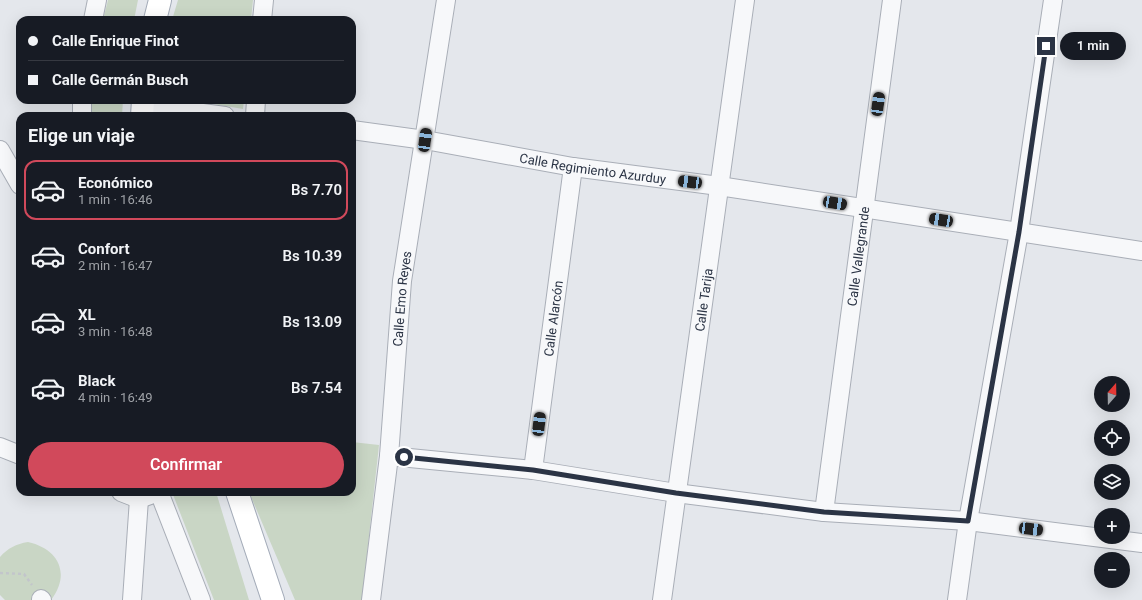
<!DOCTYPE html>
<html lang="es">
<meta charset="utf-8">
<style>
:root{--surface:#171b24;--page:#242831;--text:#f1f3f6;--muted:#9ea1a6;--line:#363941;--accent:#d1495b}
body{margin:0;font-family:Roboto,sans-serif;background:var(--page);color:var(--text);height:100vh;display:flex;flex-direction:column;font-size:15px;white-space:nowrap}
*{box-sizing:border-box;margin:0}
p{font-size:13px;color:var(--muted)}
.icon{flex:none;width:22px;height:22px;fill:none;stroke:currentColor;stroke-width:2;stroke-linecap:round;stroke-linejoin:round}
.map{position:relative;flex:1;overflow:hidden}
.panel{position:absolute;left:16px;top:112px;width:340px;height:384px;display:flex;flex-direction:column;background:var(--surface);border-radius:12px;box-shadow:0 4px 16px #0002}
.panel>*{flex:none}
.hud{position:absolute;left:16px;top:16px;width:340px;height:88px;border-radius:12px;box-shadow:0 4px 16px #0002;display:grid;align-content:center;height:88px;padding:0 12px;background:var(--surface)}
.needle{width:26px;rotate:20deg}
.tools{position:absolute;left:1094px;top:376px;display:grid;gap:8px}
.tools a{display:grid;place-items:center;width:36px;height:36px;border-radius:50%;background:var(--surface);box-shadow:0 4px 16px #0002;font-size:20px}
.end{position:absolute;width:18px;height:18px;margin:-9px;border:5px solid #2b3445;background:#fff;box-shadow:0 0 0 2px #fff}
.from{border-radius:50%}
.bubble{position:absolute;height:28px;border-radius:14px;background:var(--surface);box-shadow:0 4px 16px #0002;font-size:13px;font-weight:600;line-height:28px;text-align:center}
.car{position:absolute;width:12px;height:24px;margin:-12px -6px;border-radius:5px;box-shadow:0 0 3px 1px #0007;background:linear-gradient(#222 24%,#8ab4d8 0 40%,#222 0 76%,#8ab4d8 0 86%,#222 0)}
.hud b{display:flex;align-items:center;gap:14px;height:38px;font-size:15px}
.hud b+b{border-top:1px solid var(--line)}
.hud i{width:10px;height:10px;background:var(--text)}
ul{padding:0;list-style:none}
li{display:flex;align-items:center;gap:12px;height:60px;margin:0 8px 6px;padding:0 4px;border:2px solid transparent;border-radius:12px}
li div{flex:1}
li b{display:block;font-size:15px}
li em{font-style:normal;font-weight:600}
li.active{border-color:var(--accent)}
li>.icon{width:36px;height:36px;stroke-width:1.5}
h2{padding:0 12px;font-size:18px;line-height:48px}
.cta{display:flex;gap:8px;margin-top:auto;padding:8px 12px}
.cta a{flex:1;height:46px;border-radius:24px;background:var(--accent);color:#fff;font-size:16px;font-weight:600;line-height:46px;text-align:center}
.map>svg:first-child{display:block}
.green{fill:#c9d6c5}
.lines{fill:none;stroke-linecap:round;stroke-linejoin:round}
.street-casing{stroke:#a9aeb7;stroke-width:20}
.primary-casing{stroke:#a3abb8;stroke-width:24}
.path{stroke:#c2c5cb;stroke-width:2.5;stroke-dasharray:3 3;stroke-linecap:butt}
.street{stroke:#f7f8fa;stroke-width:18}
.primary{stroke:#fff;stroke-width:22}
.route{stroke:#2b3445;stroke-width:5}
.labels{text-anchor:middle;stroke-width:4;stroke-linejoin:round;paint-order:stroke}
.street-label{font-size:13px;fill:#2b3445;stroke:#f4f6f9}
</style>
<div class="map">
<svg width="1142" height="600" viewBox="0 0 1142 600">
<rect width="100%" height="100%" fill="#e4e7ec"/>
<path class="green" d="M108,0H138L134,20H103Z
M178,0H253L251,20H172Z
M92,100H123L122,116H92Z
M190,100H244L243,109Z
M352,442L379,445L362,600H295L249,492H352Z
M172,492H216L249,600H214Z
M28,542C59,549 71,574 51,600H5L0,595V557C8,548 16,544 28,542Z"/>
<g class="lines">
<defs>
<g id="street">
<path d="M93,20L97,0"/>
<path d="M262,20L264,0"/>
<path d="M82,100V116"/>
<path d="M142,105L225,116"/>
<path d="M255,116L256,100"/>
<path id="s1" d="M352,130L425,140L573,167L719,186L1142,251"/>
<path d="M0,150L20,185"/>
<path d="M0,447L20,455"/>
<path d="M389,456L533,470L676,493L824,512L968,521L1142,543"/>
<path id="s2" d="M533,470L573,167"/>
<path d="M121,492L139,499L150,495"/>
<path d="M159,492L201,600"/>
<path id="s3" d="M824,512L892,0"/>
<path d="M41,599L42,600"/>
<path d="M132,600L139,499"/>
<path id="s4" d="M371,600L389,456L402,281L446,0"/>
<path id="s5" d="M662,600L745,0"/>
<path d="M957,600L968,521L1019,232L1053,0"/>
</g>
<path id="primary" d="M155,20L160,0
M142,116L143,100
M237,492L273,600"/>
</defs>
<use href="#street" class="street-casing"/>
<use href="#primary" class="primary-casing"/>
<path class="path" d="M0,573L24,574L32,585"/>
<use href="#street" class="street"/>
<use href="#primary" class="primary"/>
</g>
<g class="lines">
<path class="route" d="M404,457L533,470L676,493L824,512L968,521L1019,232L1046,46"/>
</g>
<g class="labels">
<g class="street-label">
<text dy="5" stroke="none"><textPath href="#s1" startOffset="244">Calle Regimiento Azurduy</textPath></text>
<text dy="5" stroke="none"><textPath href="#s3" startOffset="258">Calle Vallegrande</textPath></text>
<text dy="5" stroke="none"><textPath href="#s4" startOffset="303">Calle Emo Reyes</textPath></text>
<text dy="5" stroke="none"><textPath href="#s5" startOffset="303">Calle Tarija</textPath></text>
<text dy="5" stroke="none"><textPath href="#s2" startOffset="153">Calle Alarcón</textPath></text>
</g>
</g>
</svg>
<div class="tools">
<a><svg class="needle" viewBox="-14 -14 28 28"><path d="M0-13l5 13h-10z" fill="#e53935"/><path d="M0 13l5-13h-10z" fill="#9ea1a6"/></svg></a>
<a><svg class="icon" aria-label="locate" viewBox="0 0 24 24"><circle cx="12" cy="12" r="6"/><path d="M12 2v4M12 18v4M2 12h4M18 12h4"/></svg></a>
<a><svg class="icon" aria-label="layers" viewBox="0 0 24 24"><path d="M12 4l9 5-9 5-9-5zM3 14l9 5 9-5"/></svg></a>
<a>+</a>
<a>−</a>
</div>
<i class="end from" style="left:404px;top:457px"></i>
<i class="end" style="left:1046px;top:46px"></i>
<div class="bubble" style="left:1060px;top:32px;width:66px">1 min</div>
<i class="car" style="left:878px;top:104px;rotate:8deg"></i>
<i class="car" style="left:425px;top:140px;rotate:8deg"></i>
<i class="car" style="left:690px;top:182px;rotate:277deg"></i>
<i class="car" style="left:835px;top:203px;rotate:99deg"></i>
<i class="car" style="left:941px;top:220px;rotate:279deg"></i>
<i class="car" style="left:539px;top:424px;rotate:7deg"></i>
<i class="car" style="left:1031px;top:529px;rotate:97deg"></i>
<div class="hud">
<b><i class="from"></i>Calle Enrique Finot</b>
<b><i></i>Calle Germán Busch</b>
</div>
<section class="panel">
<h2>Elige un viaje</h2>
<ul>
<li class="active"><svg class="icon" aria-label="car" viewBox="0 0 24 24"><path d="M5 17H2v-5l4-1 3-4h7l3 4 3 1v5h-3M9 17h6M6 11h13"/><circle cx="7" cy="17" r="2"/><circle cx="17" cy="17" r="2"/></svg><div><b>Económico</b><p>1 min · 16:46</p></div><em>Bs 7.70</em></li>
<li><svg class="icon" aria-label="car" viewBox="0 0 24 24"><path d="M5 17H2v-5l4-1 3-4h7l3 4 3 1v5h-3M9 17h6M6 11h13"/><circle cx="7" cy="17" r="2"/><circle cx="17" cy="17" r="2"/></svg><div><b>Confort</b><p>2 min · 16:47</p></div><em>Bs 10.39</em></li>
<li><svg class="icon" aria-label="car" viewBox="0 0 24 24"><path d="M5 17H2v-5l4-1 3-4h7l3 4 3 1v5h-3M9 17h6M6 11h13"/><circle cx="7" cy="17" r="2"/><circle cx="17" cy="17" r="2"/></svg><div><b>XL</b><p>3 min · 16:48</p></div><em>Bs 13.09</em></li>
<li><svg class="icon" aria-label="car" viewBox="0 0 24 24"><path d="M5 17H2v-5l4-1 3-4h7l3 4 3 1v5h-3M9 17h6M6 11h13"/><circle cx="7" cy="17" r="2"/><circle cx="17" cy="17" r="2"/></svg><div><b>Black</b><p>4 min · 16:49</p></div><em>Bs 7.54</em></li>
</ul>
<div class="cta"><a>Confirmar</a></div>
</section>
</div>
